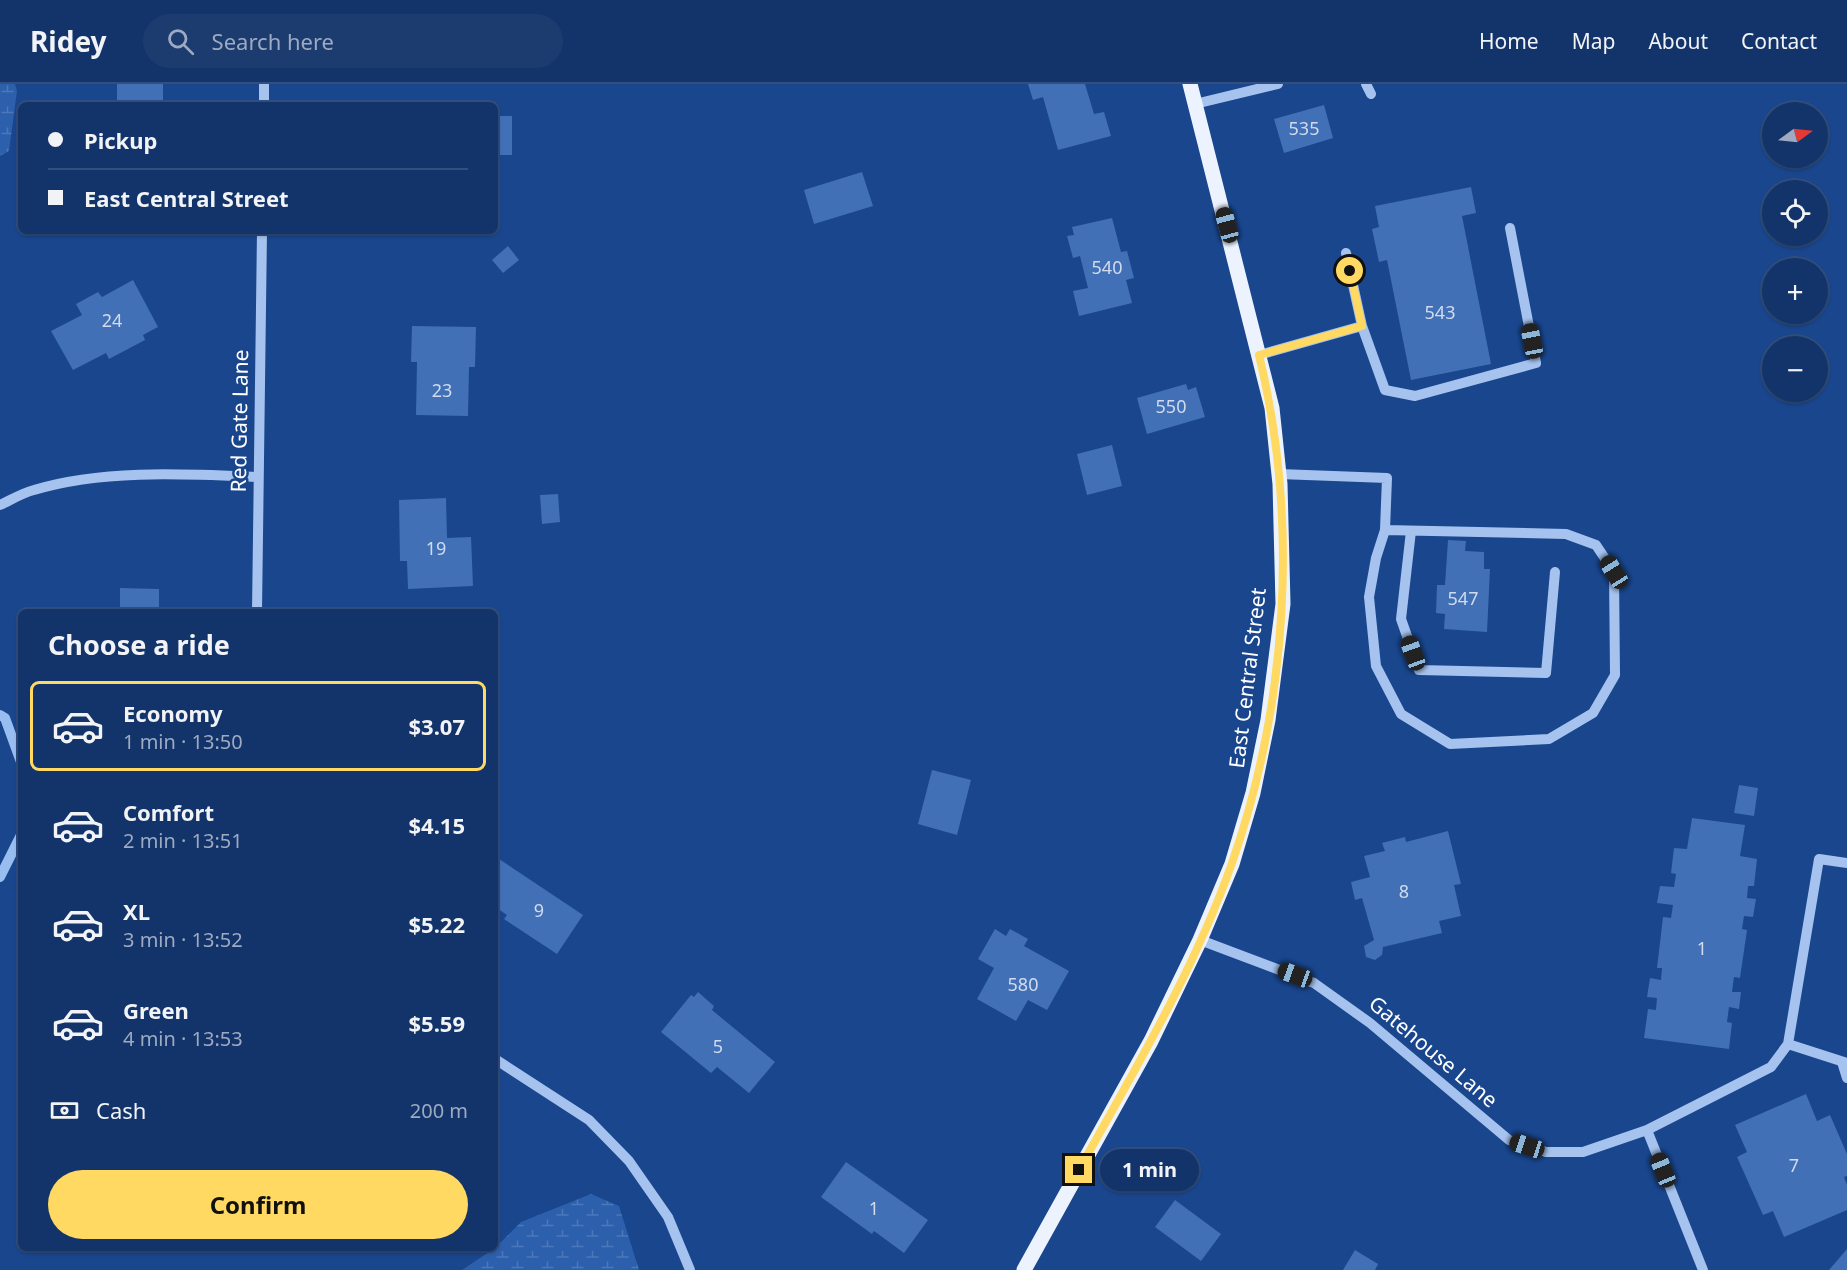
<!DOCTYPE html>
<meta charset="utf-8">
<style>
:root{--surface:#13346a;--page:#1c3c70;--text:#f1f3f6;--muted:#9daac1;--line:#324f7e;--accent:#ffd962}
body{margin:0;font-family:"Noto Sans",sans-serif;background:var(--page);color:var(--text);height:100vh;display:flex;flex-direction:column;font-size:22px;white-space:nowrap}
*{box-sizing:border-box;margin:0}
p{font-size:20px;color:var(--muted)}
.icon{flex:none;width:33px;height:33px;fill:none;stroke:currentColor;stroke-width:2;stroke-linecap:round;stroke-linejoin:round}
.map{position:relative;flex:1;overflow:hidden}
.drawer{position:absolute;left:18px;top:525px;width:480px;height:642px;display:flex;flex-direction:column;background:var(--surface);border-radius:9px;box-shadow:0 2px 4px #0004,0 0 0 2px var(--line)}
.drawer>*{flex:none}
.hud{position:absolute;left:18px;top:18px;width:480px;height:132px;border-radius:9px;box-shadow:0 2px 4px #0004,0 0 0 2px var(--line);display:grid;align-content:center;height:132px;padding:0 30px;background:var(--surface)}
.needle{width:39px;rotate:75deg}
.fabs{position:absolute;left:1762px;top:18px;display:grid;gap:12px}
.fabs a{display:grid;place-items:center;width:66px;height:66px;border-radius:50%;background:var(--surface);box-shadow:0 2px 4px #0004,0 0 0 2px var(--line);font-size:30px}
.end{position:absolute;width:27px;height:27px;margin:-14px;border:8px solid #ffd962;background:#111;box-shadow:0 0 0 3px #111}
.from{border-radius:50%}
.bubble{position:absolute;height:42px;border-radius:21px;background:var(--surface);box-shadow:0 2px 4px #0004,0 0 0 2px var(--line);font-size:20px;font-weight:700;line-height:42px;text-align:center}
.car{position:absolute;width:18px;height:36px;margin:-18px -9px;border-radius:8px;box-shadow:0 0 4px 2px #0007;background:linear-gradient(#222 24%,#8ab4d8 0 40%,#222 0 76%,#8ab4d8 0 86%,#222 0)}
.hud b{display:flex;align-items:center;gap:21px;height:57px;font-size:22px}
.hud b+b{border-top:2px solid var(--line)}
.hud i{width:15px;height:15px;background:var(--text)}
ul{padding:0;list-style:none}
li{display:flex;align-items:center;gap:18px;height:90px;margin:0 12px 9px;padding:0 18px;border:3px solid transparent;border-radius:9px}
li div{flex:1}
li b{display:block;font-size:22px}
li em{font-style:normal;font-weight:700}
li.current{border-color:var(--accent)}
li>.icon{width:54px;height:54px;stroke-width:1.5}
h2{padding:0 30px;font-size:27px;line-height:72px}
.pay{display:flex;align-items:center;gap:15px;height:66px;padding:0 30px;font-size:22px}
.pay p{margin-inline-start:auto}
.cta{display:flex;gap:12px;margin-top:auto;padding:12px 30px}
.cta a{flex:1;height:69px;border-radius:36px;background:var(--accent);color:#111;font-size:24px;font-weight:700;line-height:69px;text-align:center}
header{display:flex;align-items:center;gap:36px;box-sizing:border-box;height:84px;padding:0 30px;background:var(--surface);border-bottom:2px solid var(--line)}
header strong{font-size:28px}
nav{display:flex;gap:33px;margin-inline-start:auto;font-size:21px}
.search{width:420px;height:54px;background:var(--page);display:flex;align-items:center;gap:15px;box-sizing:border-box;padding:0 21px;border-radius:33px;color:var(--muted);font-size:22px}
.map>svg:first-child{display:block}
.wetland{fill:url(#wetland-marsh)}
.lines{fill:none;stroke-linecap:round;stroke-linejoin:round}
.stream{stroke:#98bdf1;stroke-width:10}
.building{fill:#4270b6}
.minor{stroke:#a5c3ee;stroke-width:10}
.major{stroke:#ecf3ff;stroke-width:15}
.route{stroke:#ffd962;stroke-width:8}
.labels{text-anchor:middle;stroke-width:5;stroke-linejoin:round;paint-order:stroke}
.number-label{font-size:18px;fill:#d0dbed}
.street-label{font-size:21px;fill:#fff;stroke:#19468d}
</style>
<header>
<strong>Ridey</strong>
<div class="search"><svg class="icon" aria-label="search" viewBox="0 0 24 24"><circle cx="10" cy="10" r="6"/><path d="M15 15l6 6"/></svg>Search here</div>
<nav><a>Home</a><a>Map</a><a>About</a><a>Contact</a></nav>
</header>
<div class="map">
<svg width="1847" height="1186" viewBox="0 0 1847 1186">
<defs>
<pattern id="wetland-marsh" width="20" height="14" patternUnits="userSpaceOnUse" patternTransform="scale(1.5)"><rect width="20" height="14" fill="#2c5fac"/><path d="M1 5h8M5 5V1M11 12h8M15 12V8" fill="none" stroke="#4c77b8"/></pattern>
</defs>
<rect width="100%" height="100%" fill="#19468d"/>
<path class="wetland" d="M0,0H15L17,7L9,67L0,72Z
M591,1110L619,1122L639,1186H462L495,1164L521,1138Z"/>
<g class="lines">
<path class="stream" d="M0,631L5,634L21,678
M0,793L21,751"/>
</g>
<path class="building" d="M117,0H163V21H117Z
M1028,0H1085L1094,30L1104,28L1111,52L1058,66L1043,13L1033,16Z
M1324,21L1333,54L1284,69L1274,35Z
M495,32H512V71H497V84Z
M862,88L873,122L814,140L804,106Z
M1471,103L1476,129L1462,132L1491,280L1411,296L1387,176L1379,178L1372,145L1379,143L1375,122Z
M1112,134L1121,168L1127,167L1134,194L1126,196L1132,219L1079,232L1073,207L1088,204L1080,172L1073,174L1067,152L1074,151L1072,143Z
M508,162L519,176L503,189L492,176Z
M133,196L158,243L143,251L145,256L109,275L106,269L73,286L51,247L82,231L76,220L98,208L102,213Z
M412,242L476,243L475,283H469L468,332L416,331L417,278H411Z
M1186,300L1188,306L1196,303L1205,333L1147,350L1137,314Z
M1112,361L1122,402L1087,411L1077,370Z
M558,410L560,438L542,440L540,411Z
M446,414L447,454L471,453L473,502L408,505L407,477H400L399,416Z
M1448,456L1466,457L1465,467L1484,468V485H1490L1487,548L1444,545L1445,530L1436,529L1437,501H1445Z
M120,504L159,505V528H120Z
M932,686L971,696L957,751L918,740Z
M1739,701L1758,704L1754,732L1734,729Z
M1692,734L1745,741L1740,772L1757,775L1754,802H1748L1747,814L1756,815L1753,833L1744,832L1742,845L1747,846L1740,894L1734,893L1732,908H1741L1739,925L1729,923L1727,938L1732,939L1729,965L1644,954L1648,925L1656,926L1657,914L1647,913L1650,894L1661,896L1662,884H1657L1663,833L1671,834L1673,821L1657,819L1660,802L1674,803L1676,790L1671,789L1674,764L1687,765Z
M1448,747L1461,800L1454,801L1461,832L1439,837L1442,849L1383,863L1382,871L1375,876L1366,873L1364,862L1374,856L1362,814L1355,816L1351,798L1370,793L1364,772L1385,767L1382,759L1405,753L1406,758Z
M499,775L583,831L557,870L504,835L507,831L495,823V782Z
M995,845L1006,852L1010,845L1028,855L1024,862L1069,887L1047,926L1028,916L1016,937L977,915L994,884L978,875Z
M698,908L714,922L712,926L775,978L749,1009L717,983L711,989L661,948L691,911L694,913Z
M1806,1010L1817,1037L1830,1031L1847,1070V1092L1844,1093L1847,1101V1126L1784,1153L1773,1127L1763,1131L1737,1073L1747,1068L1735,1041Z
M846,1078L928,1136L904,1169L874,1147L872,1150L821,1113Z
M1175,1116L1221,1150L1201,1177L1155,1143Z
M1847,1165V1186H1829Z
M1355,1166L1378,1180L1375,1186H1343Z"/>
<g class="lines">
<path class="minor" d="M1366,0L1371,10
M1195,20L1278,0
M264,21V0
M1362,242L1385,306L1415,312L1536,279L1510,144
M1259,271L1362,242L1346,169
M1279,390L1387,394L1385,446L1376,474L1369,513L1376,582L1401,630L1450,660L1549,655L1593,629L1615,591L1614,488L1596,461L1566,450L1385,446
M0,421C11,416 22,409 34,406C103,385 187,390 258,393
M1411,447L1401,535L1419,586L1546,589L1555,488
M257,528L262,147
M1200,856L1314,899L1370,939L1509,1056L1546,1068H1583L1647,1046L1771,983L1788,960L1819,775L1847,779
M1788,960L1847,979
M495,975L589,1036L629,1077L668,1133L690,1186
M1842,978L1847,994
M1647,1046L1703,1186"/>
<path class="major" d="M1024,1186L1151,957L1200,856L1232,780L1253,709L1268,636L1283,520L1280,400L1272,324L1190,0"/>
</g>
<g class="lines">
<path class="route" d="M1079,1086C1134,987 1194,887 1232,779C1288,618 1299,436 1259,271L1362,242L1350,187"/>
</g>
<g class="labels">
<g class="number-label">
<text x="1304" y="51">535</text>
<text x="1107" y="190">540</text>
<text x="1440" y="235">543</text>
<text x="112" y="243">24</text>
<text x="442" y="313">23</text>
<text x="1171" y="329">550</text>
<text x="436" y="471">19</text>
<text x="1463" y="521">547</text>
<text x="1404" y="814">8</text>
<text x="539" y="833">9</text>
<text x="1702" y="871">1</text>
<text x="1023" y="907">580</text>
<text x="718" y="969">5</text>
<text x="1794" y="1088">7</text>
<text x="874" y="1131">1</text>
</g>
<g class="street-label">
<text transform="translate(240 337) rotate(-89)" y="7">Red Gate Lane</text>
<text transform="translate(1248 594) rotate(-83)" y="7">East Central Street</text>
<text transform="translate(1433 968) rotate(40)" y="7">Gatehouse Lane</text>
</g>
</g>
</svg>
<div class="fabs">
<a><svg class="needle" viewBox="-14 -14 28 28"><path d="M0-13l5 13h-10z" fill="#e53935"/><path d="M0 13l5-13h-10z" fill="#9daac1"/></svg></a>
<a><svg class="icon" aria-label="locate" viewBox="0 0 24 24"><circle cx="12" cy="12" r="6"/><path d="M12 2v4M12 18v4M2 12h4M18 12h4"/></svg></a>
<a>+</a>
<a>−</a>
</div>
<i class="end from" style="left:1350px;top:187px"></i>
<i class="end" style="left:1079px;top:1086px"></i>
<div class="bubble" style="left:1100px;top:1065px;width:99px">1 min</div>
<i class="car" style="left:1227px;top:141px;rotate:345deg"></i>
<i class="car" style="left:1532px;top:257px;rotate:349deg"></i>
<i class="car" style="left:1614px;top:488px;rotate:328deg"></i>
<i class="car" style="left:1413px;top:569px;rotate:340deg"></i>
<i class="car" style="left:1295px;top:891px;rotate:290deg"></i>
<i class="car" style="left:1527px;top:1062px;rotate:288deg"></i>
<i class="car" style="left:1663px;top:1086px;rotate:338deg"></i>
<div class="hud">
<b><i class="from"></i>Pickup</b>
<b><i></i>East Central Street</b>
</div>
<section class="drawer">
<h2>Choose a ride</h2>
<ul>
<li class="current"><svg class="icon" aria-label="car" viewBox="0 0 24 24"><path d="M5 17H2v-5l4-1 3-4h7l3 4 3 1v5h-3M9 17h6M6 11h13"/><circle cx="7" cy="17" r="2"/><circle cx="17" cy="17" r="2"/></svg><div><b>Economy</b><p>1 min · 13:50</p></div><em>$3.07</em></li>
<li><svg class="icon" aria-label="car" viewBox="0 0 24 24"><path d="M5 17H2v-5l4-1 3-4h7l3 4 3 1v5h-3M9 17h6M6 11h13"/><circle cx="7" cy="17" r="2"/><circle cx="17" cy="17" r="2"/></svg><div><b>Comfort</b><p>2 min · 13:51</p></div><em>$4.15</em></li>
<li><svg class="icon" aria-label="car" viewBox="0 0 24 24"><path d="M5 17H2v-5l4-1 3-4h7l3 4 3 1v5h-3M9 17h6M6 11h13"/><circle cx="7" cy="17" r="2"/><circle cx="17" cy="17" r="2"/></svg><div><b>XL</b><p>3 min · 13:52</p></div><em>$5.22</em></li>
<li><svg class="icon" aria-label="car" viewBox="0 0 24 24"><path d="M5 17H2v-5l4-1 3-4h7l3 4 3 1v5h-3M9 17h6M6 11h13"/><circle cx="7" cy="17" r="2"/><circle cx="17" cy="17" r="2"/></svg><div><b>Green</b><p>4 min · 13:53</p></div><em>$5.59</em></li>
</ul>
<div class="pay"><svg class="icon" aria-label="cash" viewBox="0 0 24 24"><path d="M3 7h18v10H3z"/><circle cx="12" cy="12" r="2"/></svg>Cash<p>200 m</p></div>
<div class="cta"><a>Confirm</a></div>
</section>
</div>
